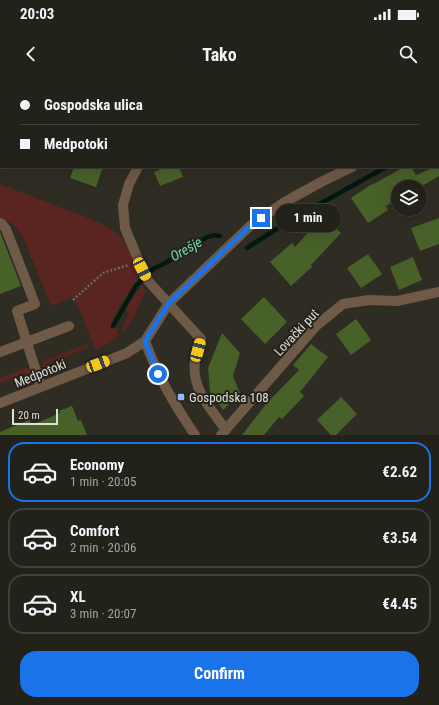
<!DOCTYPE html>
<meta charset="utf-8">
<style>
:root{--surface:#22211a;--page:#2a2923;--text:#f1f3f6;--muted:#a2a3a2;--line:#3f3e39;--accent:#1a73e8}
body{margin:0;font-family:"Roboto Condensed",sans-serif;background:var(--page);color:var(--text);height:100vh;display:flex;flex-direction:column;font-size:15px;white-space:nowrap}
*{box-sizing:border-box;margin:0}
p{font-size:13px;color:var(--muted)}
.icon{flex:none;width:22px;height:22px;fill:none;stroke:currentColor;stroke-width:2;stroke-linecap:round;stroke-linejoin:round}
.map{position:relative;height:355px;overflow:hidden}
.panel{display:flex;flex-direction:column;background:var(--surface);flex:1}
.panel>*{flex:none}
.top-card{position:absolute;left:0px;top:0px;width:439px;height:88px;box-shadow:0 4px 16px #0002,0 0 0 1px var(--line);display:grid;align-content:center;height:88px;padding:0 20px;background:var(--surface)}
.fabs{position:absolute;left:391px;top:100px;display:grid;gap:8px}
.fabs a{display:grid;place-items:center;width:36px;height:36px;border-radius:50%;background:var(--surface);box-shadow:0 4px 16px #0002,0 0 0 1px var(--line);font-size:20px}
.scale{position:absolute;left:12px;bottom:10px;width:46px;box-sizing:border-box;padding-left:4px;border:2px solid #e0ded9;border-top:0;font-size:11px;line-height:14px;white-space:nowrap;color:#e0ded9;-webkit-text-stroke:3px #24221a;paint-order:stroke}
.end{position:absolute;width:18px;height:18px;margin:-9px;border:5px solid #1a73e8;background:#fff;box-shadow:0 0 0 2px #fff}
.from{border-radius:50%}
.bubble{position:absolute;height:28px;border-radius:14px;background:var(--surface);box-shadow:0 4px 16px #0002,0 0 0 1px var(--line);font-size:13px;font-weight:700;line-height:28px;text-align:center}
.car{position:absolute;width:12px;height:24px;margin:-12px -6px;border-radius:5px;box-shadow:0 0 3px 1px #0007;background:linear-gradient(#f5c518 24%,#345 0 40%,#f5c518 0 76%,#345 0 86%,#f5c518 0)}
.top-card b{display:flex;align-items:center;gap:14px;height:38px;font-size:15px}
.top-card b+b{border-top:1px solid var(--line)}
.top-card i{width:10px;height:10px;background:var(--text)}
ul{padding:7px 0 0;list-style:none}
li{display:flex;align-items:center;gap:12px;height:60px;margin:0 8px 6px;padding:0 12px;border:2px solid var(--line);border-radius:16px}
li div{flex:1}
li b{display:block;font-size:15px}
li em{font-style:normal;font-weight:700}
li.selected{border-color:var(--accent)}
li>.icon{width:36px;height:36px;stroke-width:1.5}
.button{display:flex;gap:8px;margin-top:auto;padding:8px 20px}
.button a{flex:1;height:46px;border-radius:16px;background:var(--accent);color:#fff;font-size:16px;font-weight:700;line-height:46px;text-align:center}
.status{display:flex;justify-content:space-between;align-items:center;height:28px;padding:0 20px;background:var(--surface);direction:ltr}
.status svg{height:11px;fill:currentColor}
header{display:flex;justify-content:space-between;align-items:center;height:52px;padding:0 20px;background:var(--surface);font-size:18px;font-weight:700}
.map>svg:first-child{display:block}
.green{fill:#5a2520}
.lines{fill:none;stroke-linecap:round;stroke-linejoin:round}
.stream{stroke:#03180f;stroke-width:4.5}
.building{fill:#486128}
.path{stroke:#6a6860;stroke-width:2.5;stroke-dasharray:2 2;stroke-linecap:butt}
.minor{stroke:#6f5947;stroke-width:10}
.route{stroke:#1a73e8;stroke-width:5}
.poi-dot{fill:#95b6fd;stroke:#24221a;stroke-width:1.5}
.labels{text-anchor:middle;stroke-width:4;stroke-linejoin:round;paint-order:stroke}
.street-label{font-size:13px;fill:#e0ded9;stroke:#24221a}
.poi-label{font-size:13px;fill:#e0ded9;stroke:#24221a;text-anchor:start}
.water-label{font-size:14px;font-style:italic;fill:#74dbad;stroke:#24221a}
</style>
<div class="status"><b>20:03</b><svg viewBox="0 0 49 12"><path d="M0 12V9h3v3zM5 12V6h3v6zM10 12V3h3v9zM15 12V0h3v12zM26 1h20v11H26zM47 4h2v5h-2z"/></svg></div>
<header><svg class="icon" aria-label="back" viewBox="0 0 24 24"><path d="M15 5l-7 7 7 7"/></svg>Tako<svg class="icon" aria-label="search" viewBox="0 0 24 24"><circle cx="10" cy="10" r="6"/><path d="M15 15l6 6"/></svg></header>
<div class="map">
<svg width="439" height="355" viewBox="0 0 439 355">
<rect width="100%" height="100%" fill="#2e2c23"/>
<path class="green" d="M0,104L103,144L123,158L139,196L119,227L110,245L118,248L116,253L120,254L129,233L126,230L133,217L143,205L145,212C135,234 133,245 114,259C108,263 104,267 97,270L94,266L74,217L51,226L23,157L13,144L0,139Z
M87,264L88,268L50,282L54,293L53,295C46,295 42,288 43,281Z
M26,288L30,290L33,297L31,303H28L24,293L0,303V298Z"/>
<g class="lines">
<path class="stream" d="M438,61H439
M247,168L289,141L386,87
M113,246L136,206L153,189L167,182L207,157L215,155L220,156"/>
</g>
<path class="building" d="M439,85V96L422,106L423,107H398V119L386,126L388,130L368,143L351,118L372,104V105L404,87H411L416,95L435,87H438Z
M74,87H103L96,107L70,98Z
M166,87H179L183,97L160,106L154,92Z
M323,136L341,153L311,185L312,187L291,206L270,182L292,163L295,167Z
M439,138V164L420,171L411,148Z
M0,152L21,206L0,214Z
M368,174L382,194L361,208L347,188Z
M413,177L422,200L399,210L390,187Z
M264,217L287,242L265,264L241,239Z
M356,239L371,260L351,275L336,254Z
M222,253L240,273L233,296L240,313L223,330L210,312L208,288Z
M311,264L328,277L300,312L304,316L282,339L279,337L264,355H242L266,324L299,290L293,285Z
M341,317L357,334L336,355H331L317,340Z
M72,326L78,341L81,340L87,355H0V352L29,340L32,345L60,333L59,331Z"/>
<g class="lines">
<path class="path" d="M73,220L103,193L129,185"/>
<path class="minor" d="M133,0L134,1
M433,1V0
M438,49H439
M138,87L129,104L123,125L125,148L142,189L149,202L201,259C199,266 196,274 195,281C191,309 211,329 226,350
M0,143L2,144L6,149L35,224L17,231L41,307
M145,261C158,297 174,324 195,355
M0,272L69,246
M0,323L127,273L145,261L169,223L250,146L283,123L321,102L352,87
M221,355L317,245L343,224L369,220L397,221L439,212"/>
</g>
<g class="lines">
<path class="route" d="M158,294L145,261L169,223L250,146L261,138"/>
</g>
<rect class="poi-dot" x="177" y="313" width="8" height="8" rx="2"/>
<g class="labels">
<g class="street-label">
<text transform="translate(296 252) rotate(-47)" y="5">Lovački put</text>
<text transform="translate(40 293) rotate(-22)" y="5">Medpotoki</text>
</g>
<g class="poi-label">
<text x="189" y="322">Gospodska 108</text>
</g>
<g class="water-label">
<text transform="translate(186 169) rotate(-30)" y="5">Orešje</text>
</g>
</g>
</svg>
<div class="fabs">
<a><svg class="icon" aria-label="layers" viewBox="0 0 24 24"><path d="M12 4l9 5-9 5-9-5zM3 14l9 5 9-5"/></svg></a>
</div>
<div class="scale">20 m</div>
<i class="end from" style="left:158px;top:294px"></i>
<i class="end" style="left:261px;top:138px"></i>
<div class="bubble" style="left:275px;top:124px;width:66px">1 min</div>
<i class="car" style="left:142px;top:189px;rotate:153deg"></i>
<i class="car" style="left:198px;top:270px;rotate:15deg"></i>
<i class="car" style="left:98px;top:284px;rotate:69deg"></i>
<div class="top-card">
<b><i class="from"></i>Gospodska ulica</b>
<b><i></i>Medpotoki</b>
</div>
</div>
<section class="panel">
<ul>
<li class="selected"><svg class="icon" aria-label="car" viewBox="0 0 24 24"><path d="M5 17H2v-5l4-1 3-4h7l3 4 3 1v5h-3M9 17h6M6 11h13"/><circle cx="7" cy="17" r="2"/><circle cx="17" cy="17" r="2"/></svg><div><b>Economy</b><p>1 min · 20:05</p></div><em>€2.62</em></li>
<li><svg class="icon" aria-label="car" viewBox="0 0 24 24"><path d="M5 17H2v-5l4-1 3-4h7l3 4 3 1v5h-3M9 17h6M6 11h13"/><circle cx="7" cy="17" r="2"/><circle cx="17" cy="17" r="2"/></svg><div><b>Comfort</b><p>2 min · 20:06</p></div><em>€3.54</em></li>
<li><svg class="icon" aria-label="car" viewBox="0 0 24 24"><path d="M5 17H2v-5l4-1 3-4h7l3 4 3 1v5h-3M9 17h6M6 11h13"/><circle cx="7" cy="17" r="2"/><circle cx="17" cy="17" r="2"/></svg><div><b>XL</b><p>3 min · 20:07</p></div><em>€4.45</em></li>
</ul>
<div class="button"><a>Confirm</a></div>
</section>
